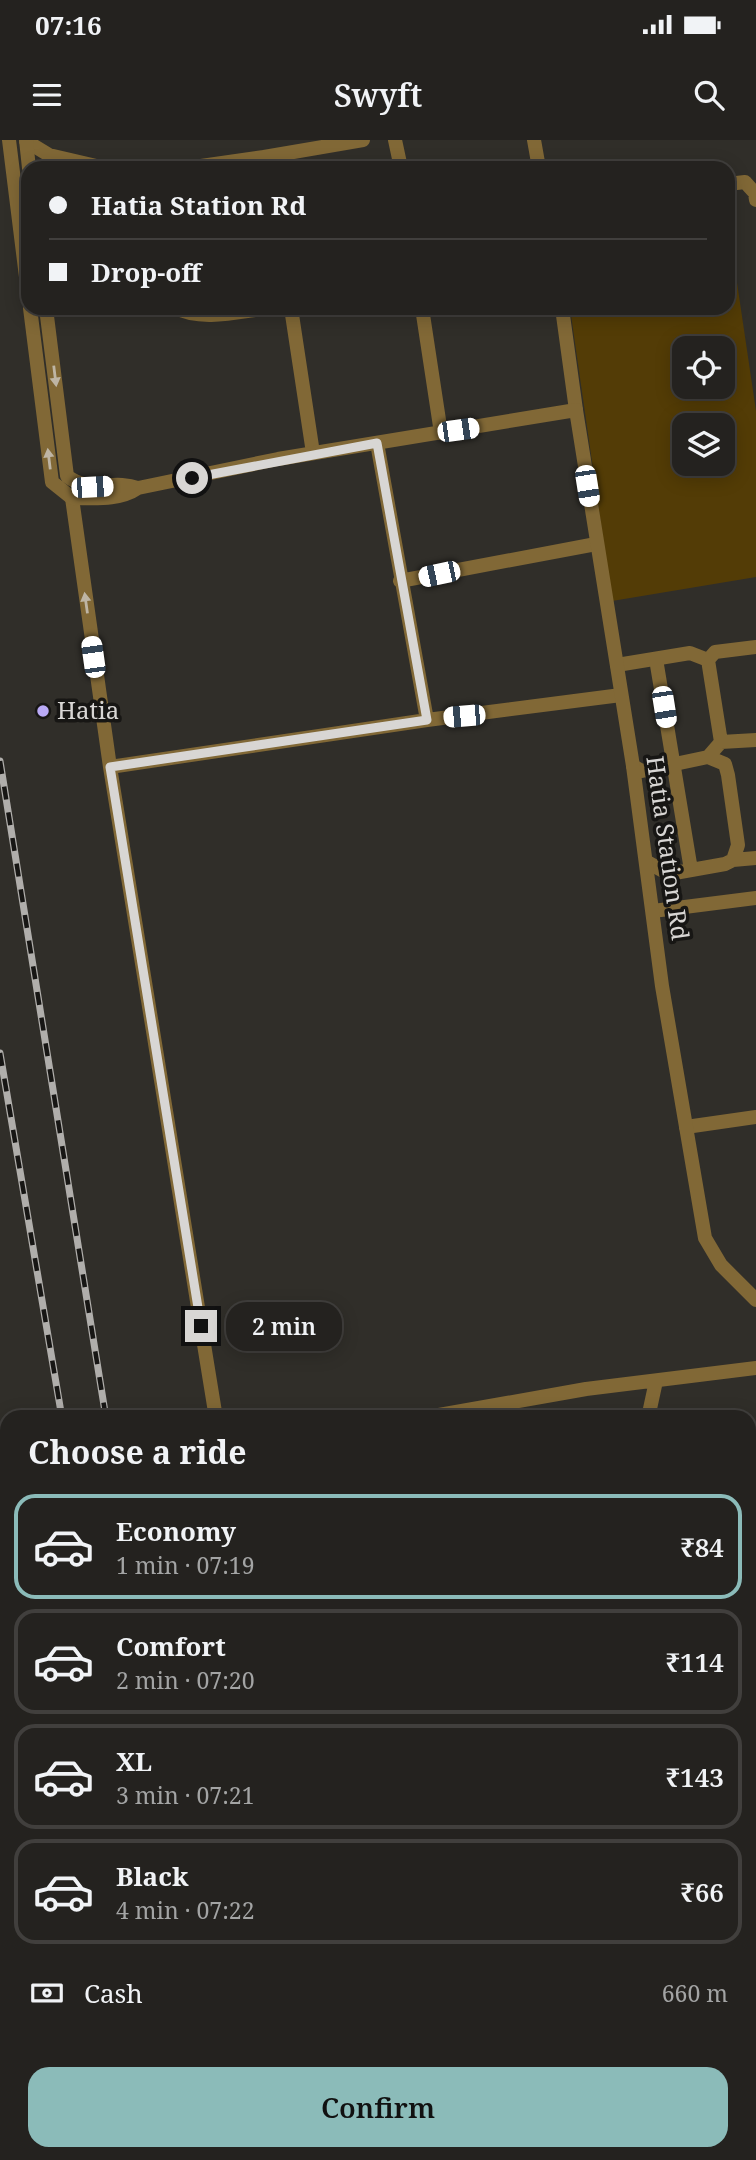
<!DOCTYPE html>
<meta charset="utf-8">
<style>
:root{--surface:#24221f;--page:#2c2a28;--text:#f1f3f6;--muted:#a3a4a4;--line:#413f3d;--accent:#8bbbb9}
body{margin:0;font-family:"Noto Serif",serif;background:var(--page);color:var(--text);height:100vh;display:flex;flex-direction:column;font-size:26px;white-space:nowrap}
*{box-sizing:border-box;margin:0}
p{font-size:23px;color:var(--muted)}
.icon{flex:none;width:38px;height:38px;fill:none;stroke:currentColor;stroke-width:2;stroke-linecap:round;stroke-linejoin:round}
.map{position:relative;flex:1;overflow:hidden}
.drawer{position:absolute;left:0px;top:1270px;width:756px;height:751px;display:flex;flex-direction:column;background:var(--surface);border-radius:21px 21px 0 0;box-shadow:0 4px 18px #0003,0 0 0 2px var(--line)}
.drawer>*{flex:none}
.banner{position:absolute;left:21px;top:21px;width:714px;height:154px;border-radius:21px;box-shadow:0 4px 18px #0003,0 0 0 2px var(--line);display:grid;align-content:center;height:154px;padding:0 28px;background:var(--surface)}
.controls{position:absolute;left:672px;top:196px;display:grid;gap:14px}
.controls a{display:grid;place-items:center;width:63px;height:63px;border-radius:14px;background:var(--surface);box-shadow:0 4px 18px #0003,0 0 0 2px var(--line);font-size:35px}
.end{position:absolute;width:32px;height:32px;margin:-16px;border:9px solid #d8d6d4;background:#111;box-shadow:0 0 0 4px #111}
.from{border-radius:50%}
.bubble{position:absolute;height:49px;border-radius:21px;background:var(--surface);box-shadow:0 4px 18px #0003,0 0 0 2px var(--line);font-size:23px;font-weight:600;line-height:49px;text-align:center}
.car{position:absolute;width:21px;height:42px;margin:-21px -10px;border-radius:9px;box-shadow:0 0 5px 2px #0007;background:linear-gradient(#fff 24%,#345 0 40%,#fff 0 76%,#345 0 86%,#fff 0)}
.banner b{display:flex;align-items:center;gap:24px;height:66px;font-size:26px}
.banner b+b{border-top:2px solid var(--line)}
.banner i{width:18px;height:18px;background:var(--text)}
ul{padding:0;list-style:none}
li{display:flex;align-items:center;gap:21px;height:105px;margin:0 14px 10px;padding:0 14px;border:4px solid var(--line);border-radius:21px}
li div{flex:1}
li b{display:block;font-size:26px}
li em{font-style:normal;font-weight:600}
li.current{border-color:var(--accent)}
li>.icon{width:63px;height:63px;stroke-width:1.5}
h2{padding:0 28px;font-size:32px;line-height:84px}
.pay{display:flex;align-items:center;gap:18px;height:77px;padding:0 28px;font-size:26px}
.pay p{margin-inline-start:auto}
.button{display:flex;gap:14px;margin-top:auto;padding:14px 28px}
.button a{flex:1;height:80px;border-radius:21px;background:var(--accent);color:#111;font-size:28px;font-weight:600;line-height:80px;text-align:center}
.status{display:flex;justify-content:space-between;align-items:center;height:49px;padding:0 35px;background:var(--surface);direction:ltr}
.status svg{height:19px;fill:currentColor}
header{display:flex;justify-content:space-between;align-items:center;height:91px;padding:0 28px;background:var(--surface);font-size:32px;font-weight:600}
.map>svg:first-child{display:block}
.green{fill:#533c06;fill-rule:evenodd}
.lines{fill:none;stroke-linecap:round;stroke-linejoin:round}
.minor{stroke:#816836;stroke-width:14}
.tertiary{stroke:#816836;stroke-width:14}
.rail-casing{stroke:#b0aeab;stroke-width:7}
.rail{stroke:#171614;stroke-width:4.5;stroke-dasharray:13;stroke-linecap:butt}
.oneway{fill:#beb5a5}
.route{stroke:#d8d6d4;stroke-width:9}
.poi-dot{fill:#baaaf6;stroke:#171614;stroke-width:2.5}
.labels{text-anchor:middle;stroke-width:7;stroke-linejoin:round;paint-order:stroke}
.poi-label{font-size:24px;fill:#d8d6d4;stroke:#171614;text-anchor:start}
.street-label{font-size:24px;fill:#d8d6d4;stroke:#171614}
</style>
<div class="status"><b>07:16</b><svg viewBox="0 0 49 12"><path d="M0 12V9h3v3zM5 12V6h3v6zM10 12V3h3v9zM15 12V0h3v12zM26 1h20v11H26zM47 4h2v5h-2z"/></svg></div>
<header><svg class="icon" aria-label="menu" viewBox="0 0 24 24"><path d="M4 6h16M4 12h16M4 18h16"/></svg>Swyft<svg class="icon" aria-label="search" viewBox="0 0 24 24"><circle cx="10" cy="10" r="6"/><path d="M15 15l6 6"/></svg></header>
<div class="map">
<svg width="756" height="2020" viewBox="0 0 756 2020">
<rect width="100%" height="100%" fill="#302e29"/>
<path class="green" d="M730,95L756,271V437L612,461L570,168H728ZM684,208H723V247H684ZM684,285H723V324H684Z"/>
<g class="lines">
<path class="minor" d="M395,0L401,28
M534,0L539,28
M26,1L49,15L105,28
M187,28L264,17
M266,28L264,17L363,0
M728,44L745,42L755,53L756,60
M176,168C201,182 242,171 270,168
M291,168L313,313
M422,168L441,293
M562,168L576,270
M377,303L427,580
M72,358L110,627L216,1278
M400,441L596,404
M656,519L691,730
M708,520L715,512L756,507
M617,525L690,513L708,520L721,602L708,617L642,631L633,626
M721,602L756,600
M110,627L427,580L621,555
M733,720L756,718
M647,722L669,734L725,724L733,720L738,705L728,635L725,624L708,617
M653,771L756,758
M686,987L756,977
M422,1278L586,1249L756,1228
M648,1278L656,1241
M749,1729L756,1709
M749,1968L756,1970
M465,2020L467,2014
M583,2020L584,2014
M644,2020L645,2014
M709,2020L710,2014"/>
<path class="tertiary" d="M9,0L28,153
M26,0L29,28
M30,168L52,342L72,358C94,358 119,361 138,348L278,319L576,270L633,626L662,846L705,1098L721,1125L756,1160
M46,168L67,336C89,354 113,339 138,348"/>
<defs>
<path id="rail" d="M0,621L106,1278
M0,913L62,1278
M0,1516L7,1534
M219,2014L220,2020"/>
</defs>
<use href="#rail" class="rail-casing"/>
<use href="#rail" class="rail"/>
</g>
<defs><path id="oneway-solid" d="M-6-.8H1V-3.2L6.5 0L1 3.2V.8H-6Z" transform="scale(1.75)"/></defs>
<g class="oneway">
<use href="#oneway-solid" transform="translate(55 236) rotate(83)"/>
<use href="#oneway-solid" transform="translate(49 319) rotate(-97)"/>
<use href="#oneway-solid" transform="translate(86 463) rotate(-98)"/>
</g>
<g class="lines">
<path class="route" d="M192,338L377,303L427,580L110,627L201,1186"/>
</g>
<circle class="poi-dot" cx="43" cy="571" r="7"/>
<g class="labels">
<g class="poi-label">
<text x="57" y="579">Hatia</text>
</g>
<g class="street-label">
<text transform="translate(667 708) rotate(82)" y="8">Hatia Station Rd</text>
</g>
</g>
</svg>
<div class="controls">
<a><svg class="icon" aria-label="locate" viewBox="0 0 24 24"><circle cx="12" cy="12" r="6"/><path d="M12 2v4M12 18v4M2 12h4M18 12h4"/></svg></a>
<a><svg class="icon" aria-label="layers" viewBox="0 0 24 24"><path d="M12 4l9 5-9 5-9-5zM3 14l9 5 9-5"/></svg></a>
</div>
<i class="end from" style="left:192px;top:338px"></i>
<i class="end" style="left:201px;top:1186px"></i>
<div class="bubble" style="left:226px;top:1162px;width:116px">2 min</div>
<i class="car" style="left:458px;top:290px;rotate:82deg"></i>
<i class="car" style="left:587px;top:346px;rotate:171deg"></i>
<i class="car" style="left:92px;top:347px;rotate:87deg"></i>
<i class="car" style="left:439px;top:434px;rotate:258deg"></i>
<i class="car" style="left:93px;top:517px;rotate:352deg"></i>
<i class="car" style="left:664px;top:567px;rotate:171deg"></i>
<i class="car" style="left:464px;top:576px;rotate:265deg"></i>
<div class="banner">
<b><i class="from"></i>Hatia Station Rd</b>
<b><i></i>Drop-off</b>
</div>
<section class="drawer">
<h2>Choose a ride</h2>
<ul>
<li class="current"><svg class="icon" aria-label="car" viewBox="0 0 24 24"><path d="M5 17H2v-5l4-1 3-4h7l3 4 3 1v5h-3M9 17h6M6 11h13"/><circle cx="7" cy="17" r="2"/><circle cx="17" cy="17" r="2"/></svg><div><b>Economy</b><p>1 min · 07:19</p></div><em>₹84</em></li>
<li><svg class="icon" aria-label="car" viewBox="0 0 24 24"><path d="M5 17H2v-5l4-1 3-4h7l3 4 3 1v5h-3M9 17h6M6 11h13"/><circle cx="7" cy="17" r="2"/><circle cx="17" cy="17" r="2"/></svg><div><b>Comfort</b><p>2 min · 07:20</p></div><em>₹114</em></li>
<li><svg class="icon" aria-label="car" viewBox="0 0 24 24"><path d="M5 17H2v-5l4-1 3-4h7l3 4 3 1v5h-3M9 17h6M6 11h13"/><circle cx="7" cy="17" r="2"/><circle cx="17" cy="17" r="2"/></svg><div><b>XL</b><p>3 min · 07:21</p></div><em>₹143</em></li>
<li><svg class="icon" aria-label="car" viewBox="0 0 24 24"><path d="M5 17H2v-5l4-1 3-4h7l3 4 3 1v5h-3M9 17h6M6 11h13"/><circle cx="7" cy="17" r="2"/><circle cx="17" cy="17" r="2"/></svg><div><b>Black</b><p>4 min · 07:22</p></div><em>₹66</em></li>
</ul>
<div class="pay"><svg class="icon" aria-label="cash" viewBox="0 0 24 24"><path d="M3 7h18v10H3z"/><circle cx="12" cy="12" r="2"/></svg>Cash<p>660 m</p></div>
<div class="button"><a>Confirm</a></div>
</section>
</div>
